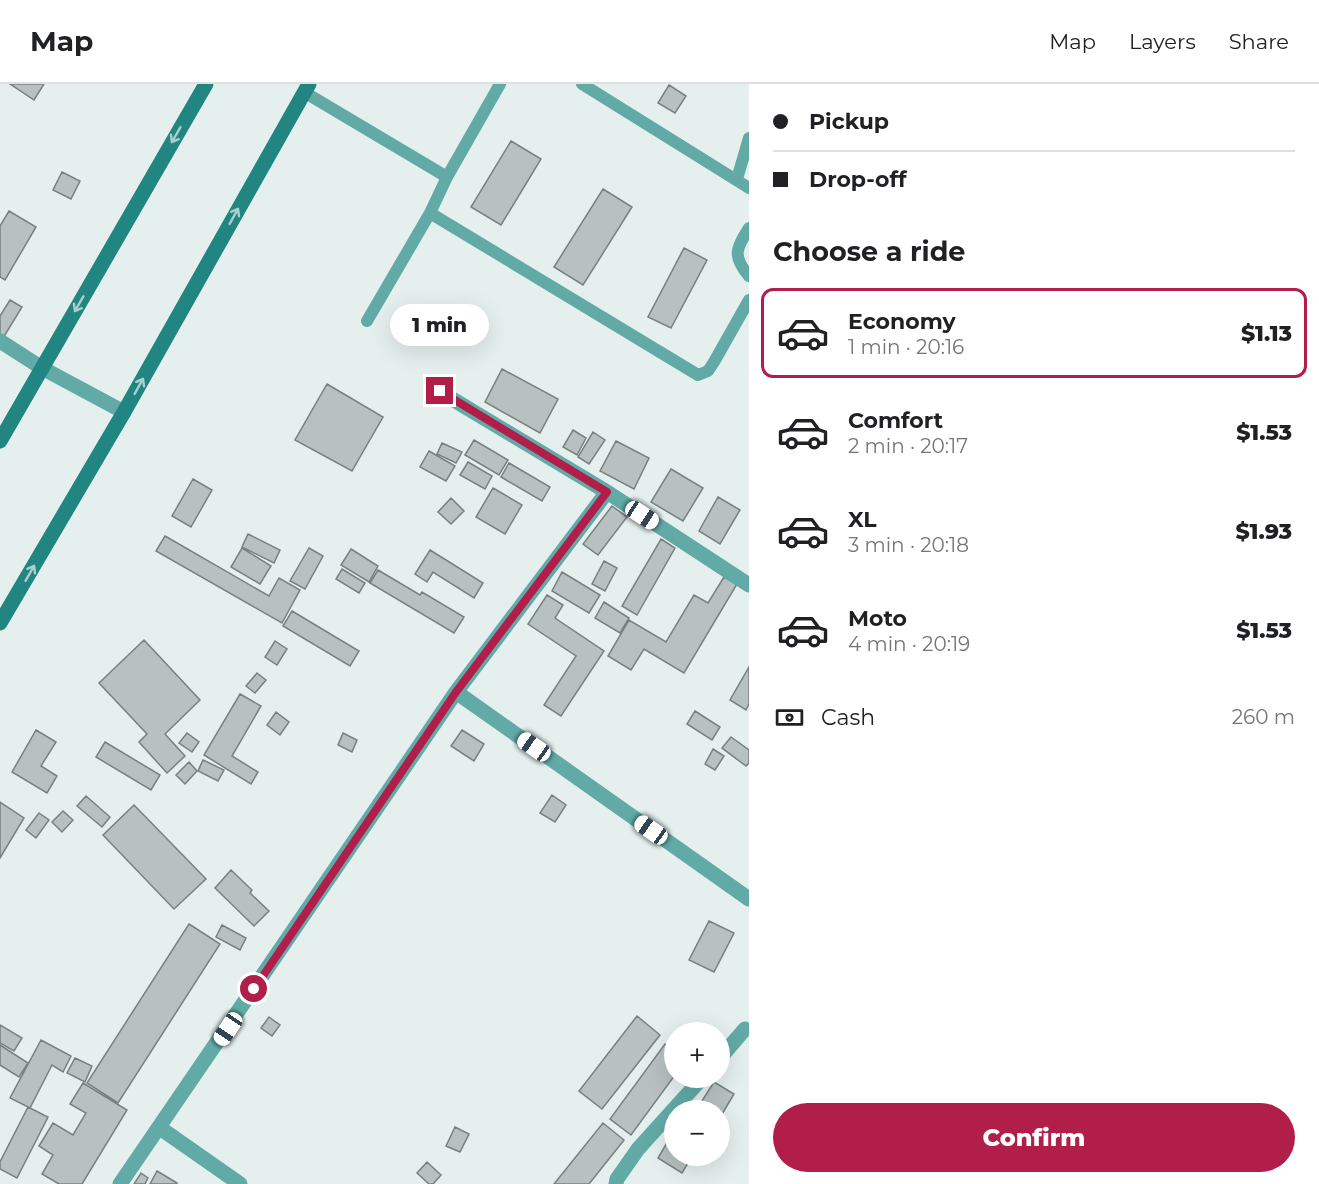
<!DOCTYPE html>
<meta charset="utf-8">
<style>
:root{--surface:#fff;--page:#f6f6f6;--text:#202124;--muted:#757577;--line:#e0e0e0;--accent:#b01e49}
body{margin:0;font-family:Montserrat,sans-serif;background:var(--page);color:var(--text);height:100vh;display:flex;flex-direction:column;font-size:22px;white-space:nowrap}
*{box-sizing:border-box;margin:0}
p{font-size:20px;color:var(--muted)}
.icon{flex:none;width:33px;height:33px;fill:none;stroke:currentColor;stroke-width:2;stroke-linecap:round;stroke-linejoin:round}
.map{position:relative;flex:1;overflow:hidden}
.panel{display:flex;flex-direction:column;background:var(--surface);width:570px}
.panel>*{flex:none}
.banner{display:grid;align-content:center;height:132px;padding:0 24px;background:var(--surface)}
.fabs{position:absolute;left:664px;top:938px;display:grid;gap:12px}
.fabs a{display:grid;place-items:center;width:66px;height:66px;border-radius:50%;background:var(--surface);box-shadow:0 6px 24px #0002;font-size:30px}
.end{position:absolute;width:27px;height:27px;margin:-14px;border:8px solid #b01e49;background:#fff;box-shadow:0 0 0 3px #fff}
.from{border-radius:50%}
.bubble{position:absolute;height:42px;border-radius:21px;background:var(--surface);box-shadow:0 6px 24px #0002;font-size:20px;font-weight:800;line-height:42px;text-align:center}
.car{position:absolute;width:18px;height:36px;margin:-18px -9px;border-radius:8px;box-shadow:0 0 4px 2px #0007;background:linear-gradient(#fff 24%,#345 0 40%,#fff 0 76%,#345 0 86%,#fff 0)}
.banner b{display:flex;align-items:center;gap:21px;height:57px;font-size:22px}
.banner b+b{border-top:2px solid var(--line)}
.banner i{width:15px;height:15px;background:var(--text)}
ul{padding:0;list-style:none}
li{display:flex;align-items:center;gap:18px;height:90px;margin:0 12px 9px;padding:0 12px;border:3px solid transparent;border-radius:12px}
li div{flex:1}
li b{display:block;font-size:22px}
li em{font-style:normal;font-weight:800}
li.active{border-color:var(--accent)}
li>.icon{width:54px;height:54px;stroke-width:1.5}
h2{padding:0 24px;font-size:27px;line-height:72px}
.pay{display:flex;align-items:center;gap:15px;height:66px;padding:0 24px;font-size:22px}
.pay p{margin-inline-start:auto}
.cta{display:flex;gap:12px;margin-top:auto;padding:12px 24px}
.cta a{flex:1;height:69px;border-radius:36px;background:var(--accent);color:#fff;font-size:24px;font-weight:800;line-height:69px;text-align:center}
header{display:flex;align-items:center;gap:36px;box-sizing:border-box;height:84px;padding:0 30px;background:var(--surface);border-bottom:2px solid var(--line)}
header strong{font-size:28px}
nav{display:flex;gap:33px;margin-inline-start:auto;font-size:21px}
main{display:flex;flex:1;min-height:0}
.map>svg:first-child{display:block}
.building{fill:#b6c1c0;stroke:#778180;stroke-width:1.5}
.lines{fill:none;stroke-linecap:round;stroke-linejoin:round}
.lane{stroke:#62aaa6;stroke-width:12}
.street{stroke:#62aaa6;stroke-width:15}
.secondary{stroke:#218581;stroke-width:15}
.oneway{stroke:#aacfcd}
.route{stroke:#b01e49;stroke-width:8}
</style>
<header>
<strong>Map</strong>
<nav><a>Map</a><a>Layers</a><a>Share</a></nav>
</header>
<main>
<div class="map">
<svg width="749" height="1100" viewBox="0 0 749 1100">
<rect width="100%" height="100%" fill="#e4efee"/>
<path class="building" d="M10,0H44L34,16Z
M669,1L686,12L675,29L658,19Z
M511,57L541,75L501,141L471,123Z
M62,88L80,97L71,115L53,106Z
M603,105L632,123L583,201L554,183Z
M9,127L36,143L5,196L0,193V142Z
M684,164L707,176L671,244L648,233Z
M10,216L22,223L0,259V232Z
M502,285L558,315L540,349L485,318Z
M327,300L383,333L352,387L295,356Z
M573,346L586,354L577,371L563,363Z
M593,348L605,356L589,380L578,373Z
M474,356L508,376L499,391L465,371Z
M616,357L649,374L634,405L600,387Z
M442,359L462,368L456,379L437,370Z
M429,367L455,382L446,397L420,383Z
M468,378L492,392L485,405L460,391Z
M509,379L550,403L542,417L501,393Z
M671,385L703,404L683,437L651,418Z
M193,395L212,406L191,443L172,432Z
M493,404L522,421L505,450L476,433Z
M718,413L740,426L720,460L699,447Z
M451,414L464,427L451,440L438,428Z
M612,422L627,433L598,471L583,460Z
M248,450L280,466L274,479L242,463Z
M165,452L269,512L279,494L300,506L282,539L156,467Z
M661,455L675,464L637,531L622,522Z
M242,464L271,482L260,500L231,483Z
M309,464L323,472L305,505L290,497Z
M351,465L378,482L369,498L341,481Z
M430,466L483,499L474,514L433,488L427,498L415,490Z
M604,477L617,484L605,507L592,500Z
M342,485L365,499L359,509L336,495Z
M378,486L420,511L422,508L464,533L454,549L370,499Z
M562,488L600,511L589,529L552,507Z
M724,493L737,500L684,589L644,565L631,586L608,572L629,536L666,558L694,511L708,519Z
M547,511L563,521L555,534L604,567L561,632L544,621L576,572L528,540Z
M604,518L629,534L620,549L595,534Z
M292,527L359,567L350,582L283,542Z
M144,556L200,616L165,650L185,672L167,689L139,658L147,650L99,599Z
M275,557L287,565L277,581L265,573Z
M749,583V620L746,626L730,616Z
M257,589L266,596L255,609L246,602Z
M240,610L261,622L232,672L258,688L251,700L204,671Z
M695,627L720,643L712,656L687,640Z
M276,628L289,638L280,651L267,641Z
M36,646L56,658L41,682L57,692L47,709L12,688Z
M462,646L484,660L474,677L451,662Z
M187,649L199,658L192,668L179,659Z
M343,649L357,656L352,668L338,661Z
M731,653L749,666V679L746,682L722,664Z
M105,658L160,691L151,706L96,673Z
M713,665L724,672L715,686L705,680Z
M203,676L224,686L218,697L198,687Z
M189,678L197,687L185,700L176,691Z
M552,711L566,721L555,738L540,729Z
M86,712L110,733L102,743L77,722Z
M0,718L24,734L0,774Z
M134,721L206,795L174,825L103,751Z
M63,727L73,736L62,748L52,738Z
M39,729L49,736L36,754L26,746Z
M231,786L252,806L250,809L269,827L254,842L215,804Z
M709,837L734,849L714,888L689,876Z
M189,840L220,860L118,1019L87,999Z
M222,841L246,854L240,866L216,853Z
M637,932L660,951L602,1025L579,1007Z
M269,933L280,941L272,952L261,944Z
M0,941L22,954L14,967L0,959Z
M41,956L71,972L63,988L52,981L30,1024L10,1014Z
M665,960L675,967V991L631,1051L610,1035Z
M0,961L28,979L19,993L0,981Z
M75,974L92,982L85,998L67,989Z
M714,998L734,1010L721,1032L720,1026H710L700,1020Z
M83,999L127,1026L82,1100H59L42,1090L53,1071L39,1062L53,1039L73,1051L86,1029L70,1020Z
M28,1023L48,1033L17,1094L0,1085V1078Z
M603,1039L624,1056L589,1100H554Z
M455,1043L469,1050L460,1068L446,1062Z
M675,1045V1071H693L682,1089L658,1074Z
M427,1078L441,1091L433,1100H429L417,1089Z
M157,1087L177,1099V1100H150Z
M141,1089L148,1094L145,1100H134Z"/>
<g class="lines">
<path class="lane" d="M582,0L749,104
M304,8L447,93
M737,95L749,54
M430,129L698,291L708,287L714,278L749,216
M749,144C736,165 732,172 749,192
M367,237L430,129L447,93L500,0"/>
<path class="street" d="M0,257L42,284L124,328
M439,307L607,408L749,501
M456,608L749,815
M720,974L745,945
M160,1044L240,1100
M120,1100L456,608L607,408
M616,1100L617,1095L638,1065L703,993"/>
<path class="secondary" d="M0,357L206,0
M0,539L124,328L309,0"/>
</g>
<defs><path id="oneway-shaft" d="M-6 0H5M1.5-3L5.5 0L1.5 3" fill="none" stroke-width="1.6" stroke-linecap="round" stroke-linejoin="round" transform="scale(1.5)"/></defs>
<g class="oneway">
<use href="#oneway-shaft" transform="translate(176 51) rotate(120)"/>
<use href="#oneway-shaft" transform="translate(234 132) rotate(-61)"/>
<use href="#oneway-shaft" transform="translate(79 220) rotate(120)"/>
<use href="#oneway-shaft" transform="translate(139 302) rotate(-61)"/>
<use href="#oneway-shaft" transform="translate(30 489) rotate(-60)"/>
</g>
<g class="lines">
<path class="route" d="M254,905L456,608L607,408L440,307"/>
</g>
</svg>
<div class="fabs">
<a>+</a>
<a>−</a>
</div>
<i class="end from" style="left:254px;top:905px"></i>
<i class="end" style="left:440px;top:307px"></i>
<div class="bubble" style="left:390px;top:220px;width:99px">1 min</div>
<i class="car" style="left:642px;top:431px;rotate:123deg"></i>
<i class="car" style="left:534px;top:663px;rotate:305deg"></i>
<i class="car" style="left:651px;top:746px;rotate:305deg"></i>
<i class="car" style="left:228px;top:945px;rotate:214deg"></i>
</div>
<section class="panel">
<div class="banner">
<b><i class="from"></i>Pickup</b>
<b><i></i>Drop-off</b>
</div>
<h2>Choose a ride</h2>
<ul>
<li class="active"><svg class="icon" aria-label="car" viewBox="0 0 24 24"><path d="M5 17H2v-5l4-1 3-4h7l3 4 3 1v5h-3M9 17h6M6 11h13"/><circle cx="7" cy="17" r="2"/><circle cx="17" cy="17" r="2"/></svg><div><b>Economy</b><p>1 min · 20:16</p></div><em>$1.13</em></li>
<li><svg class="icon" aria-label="car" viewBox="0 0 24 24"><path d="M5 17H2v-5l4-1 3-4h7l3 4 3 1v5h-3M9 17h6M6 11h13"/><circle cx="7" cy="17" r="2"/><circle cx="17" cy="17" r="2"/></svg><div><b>Comfort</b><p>2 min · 20:17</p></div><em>$1.53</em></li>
<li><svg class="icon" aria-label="car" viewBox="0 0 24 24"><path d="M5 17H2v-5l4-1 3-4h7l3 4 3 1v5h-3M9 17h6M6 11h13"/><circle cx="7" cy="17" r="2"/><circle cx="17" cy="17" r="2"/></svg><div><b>XL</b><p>3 min · 20:18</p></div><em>$1.93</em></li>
<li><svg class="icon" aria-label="car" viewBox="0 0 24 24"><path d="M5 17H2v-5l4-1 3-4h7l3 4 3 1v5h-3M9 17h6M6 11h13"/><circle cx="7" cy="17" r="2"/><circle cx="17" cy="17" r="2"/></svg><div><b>Moto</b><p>4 min · 20:19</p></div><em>$1.53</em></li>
</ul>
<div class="pay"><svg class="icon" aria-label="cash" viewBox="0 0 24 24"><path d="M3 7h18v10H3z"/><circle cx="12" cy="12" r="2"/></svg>Cash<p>260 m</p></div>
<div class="cta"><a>Confirm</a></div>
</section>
</main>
